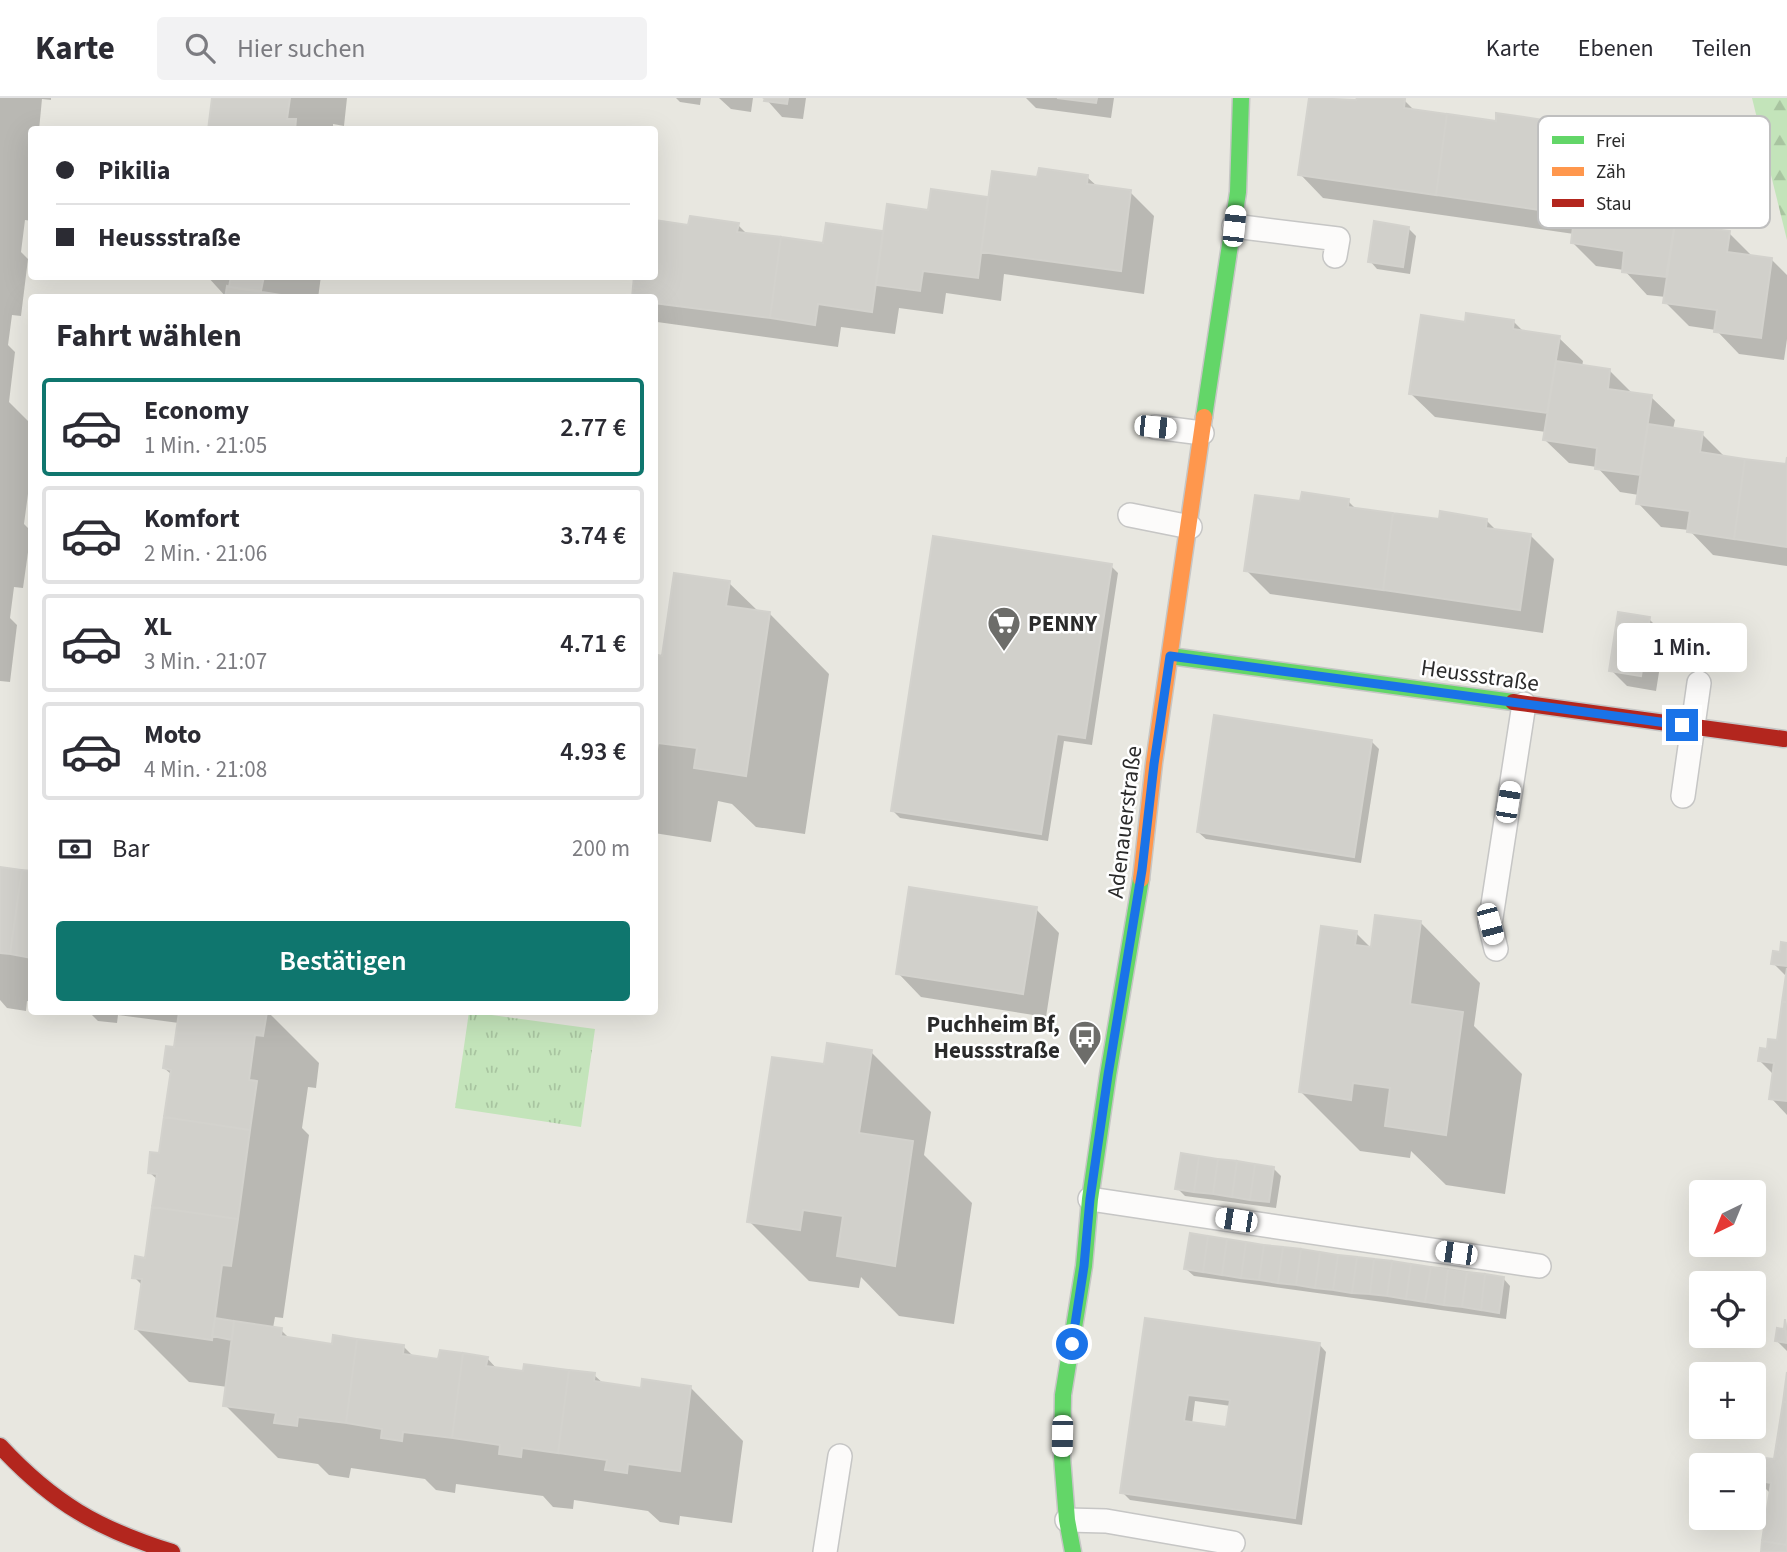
<!DOCTYPE html>
<html lang="de">
<meta charset="utf-8">
<style>
:root{--surface:#fff;--page:#f2f2f3;--text:#2b2b33;--muted:#7c7c81;--line:#e1e1e2;--accent:#0f766e}
body{margin:0;font-family:"Source Sans 3",sans-serif;background:var(--page);color:var(--text);height:100vh;display:flex;flex-direction:column;font-size:26px;white-space:nowrap}
*{box-sizing:border-box;margin:0}
p{font-size:23px;color:var(--muted)}
.icon{flex:none;width:38px;height:38px;fill:none;stroke:currentColor;stroke-width:2;stroke-linecap:round;stroke-linejoin:round}
.map{position:relative;flex:1;overflow:hidden}
.drawer{position:absolute;left:28px;top:196px;width:630px;height:721px;display:flex;flex-direction:column;background:var(--surface);border-radius:7px;box-shadow:0 7px 28px #0002}
.drawer>*{flex:none}
.hud{position:absolute;left:28px;top:28px;width:630px;height:154px;border-radius:7px;box-shadow:0 7px 28px #0002;display:grid;align-content:center;height:154px;padding:0 28px;background:var(--surface)}
.needle{width:46px;rotate:223deg}
.buttons{position:absolute;left:1689px;top:1082px;display:grid;gap:14px}
.buttons a{display:grid;place-items:center;width:77px;height:77px;border-radius:7px;background:var(--surface);box-shadow:0 7px 28px #0002;font-size:35px}
.end{position:absolute;width:32px;height:32px;margin:-16px;border:9px solid #1a73e8;background:#fff;box-shadow:0 0 0 4px #fff}
.from{border-radius:50%}
.bubble{position:absolute;height:49px;border-radius:7px;background:var(--surface);box-shadow:0 7px 28px #0002;font-size:23px;font-weight:600;line-height:49px;text-align:center}
.car{position:absolute;width:21px;height:42px;margin:-21px -10px;border-radius:9px;box-shadow:0 0 5px 2px #0007;background:linear-gradient(#fff 24%,#345 0 40%,#fff 0 76%,#345 0 86%,#fff 0)}
.hud b{display:flex;align-items:center;gap:24px;height:66px;font-size:26px}
.hud b+b{border-top:2px solid var(--line)}
.hud i{width:18px;height:18px;background:var(--text)}
ul{padding:0;list-style:none}
li{display:flex;align-items:center;gap:21px;height:98px;margin:0 14px 10px;padding:0 14px;border:4px solid var(--line);border-radius:7px}
li div{flex:1}
li b{display:block;font-size:26px}
li em{font-style:normal;font-weight:600}
li.active{border-color:var(--accent)}
li>.icon{width:63px;height:63px;stroke-width:1.5}
h2{padding:0 28px;font-size:32px;line-height:84px}
.pay{display:flex;align-items:center;gap:18px;height:77px;padding:0 28px;font-size:26px}
.pay p{margin-inline-start:auto}
.cta{display:flex;gap:14px;margin-top:auto;padding:14px 28px}
.cta a{flex:1;height:80px;border-radius:7px;background:var(--accent);color:#fff;font-size:28px;font-weight:600;line-height:80px;text-align:center}
header{display:flex;align-items:center;gap:42px;box-sizing:border-box;height:98px;padding:0 35px;background:var(--surface);border-bottom:2px solid var(--line)}
header strong{font-size:33px}
nav{display:flex;gap:38px;margin-inline-start:auto;font-size:24px}
.search{width:490px;height:63px;background:var(--page);display:flex;align-items:center;gap:18px;box-sizing:border-box;padding:0 24px;border-radius:7px;color:var(--muted);font-size:26px}
.map>svg:first-child{display:block}
.forest{fill:url(#forest-firs)}
.park{fill:url(#park-tufts)}
.shadow{fill:#0003;fill-rule:evenodd}
.building{fill:#d1d0cb;stroke:#d3d2cd;stroke-width:2;fill-rule:evenodd}
.lines{fill:none;stroke-linecap:round;stroke-linejoin:round}
.lane-casing{stroke:#c6c6c5;stroke-width:26}
.fast-casing{stroke:#c6c6c5;stroke-width:19}
.slow-casing{stroke:#c6c6c5;stroke-width:19}
.jam-casing{stroke:#c6c6c5;stroke-width:19}
.lane{stroke:#fcfbfa;stroke-width:23}
.fast{stroke:#63d668;stroke-width:16}
.slow{stroke:#ff974d;stroke-width:16}
.jam{stroke:#b3261e;stroke-width:16}
.route{stroke:#1a73e8;stroke-width:9}
.labels{text-anchor:middle;stroke-width:5;stroke-linejoin:round;paint-order:stroke}
.poi-label{font-size:23px;font-weight:bold;fill:#2b2b2b;stroke:#fff;text-anchor:start}
.street-label{font-size:23px;fill:#2b2b2b;stroke:#fff}
.key{fill:#fff;stroke:#bfbfbf;stroke-width:2}
.key-label{font-size:19px;fill:#2b2b2b}
</style>
<header>
<strong>Karte</strong>
<div class="search"><svg class="icon" aria-label="search" viewBox="0 0 24 24"><circle cx="10" cy="10" r="6"/><path d="M15 15l6 6"/></svg>Hier suchen</div>
<nav><a>Karte</a><a>Ebenen</a><a>Teilen</a></nav>
</header>
<div class="map">
<svg width="1787" height="1454" viewBox="0 0 1787 1454">
<defs>
<pattern id="forest-firs" width="22" height="20" patternUnits="userSpaceOnUse" patternTransform="scale(1.75)"><rect width="22" height="20" fill="#c3e4ba"/><path d="M5 1l3.5 6h-7zM16 11l3.5 6h-7z" fill="#a8c4a0"/></pattern>
<pattern id="park-tufts" width="24" height="20" patternUnits="userSpaceOnUse" patternTransform="scale(1.75)"><rect width="24" height="20" fill="#c3e4ba"/><path d="M3 7l-1-3M5 7V3M7 7l1-3M15 17l-1-3M17 17v-4M19 17l1-3" fill="none" stroke="#a8c4a0"/></pattern>
</defs>
<rect width="100%" height="100%" fill="#e8e7e0"/>
<path class="forest" d="M1752,0H1787V142Z"/>
<path class="park" d="M469,914L595,931L581,1029L455,1010Z"/>
<path class="shadow" d="M0,0H51V2L42,1L39,32H32V123L25,122L21,154L28,161L21,218L12,217L8,247L15,254L9,304L32,327V397L28,396L24,426L31,433L23,490L14,489L10,520L17,527L10,584L0,583Z
M214,0H347L344,28L333,26V32H210Z
M676,0H701L700,7L680,4Z
M719,0H753L751,14L731,11Z
M762,0H806L803,21L782,19L766,1Z
M1026,0H1114L1111,20L1036,10Z
M1311,0L1358,4V0H1387L1404,2L1415,13L1497,25L1543,23L1554,34L1584,38L1607,62L1606,71L1637,76L1660,99L1678,102L1702,125L1701,131L1729,135L1753,159L1771,161L1787,177V241L1784,262L1739,256L1716,232L1689,228L1665,204L1666,199L1647,197L1624,172L1596,168L1572,144L1574,136L1323,100L1300,76Z
M1087,79L1098,89L1130,94L1154,118L1144,196L1004,176L1001,203L946,195L943,216L899,210L895,236L841,229L838,249L657,224L654,222V178L690,129L738,127L748,137L824,147L827,127L885,135L930,114L932,93L990,101L1039,81Z
M1408,130L1416,138L1410,176L1377,171L1370,163Z
M207,178H321L318,200H227Z
M1513,223L1524,234L1559,240L1583,263L1582,269L1610,273L1633,296L1651,299L1675,322L1673,331L1702,336L1726,360L1787,368V468L1713,457L1689,432L1661,429L1638,405L1639,397L1620,394L1597,369L1569,365L1545,342L1546,334L1435,319L1411,296L1466,226Z
M1348,403L1357,412L1440,423L1486,422L1497,433L1530,437L1554,461L1543,535L1270,496L1246,472L1302,405Z
M1111,468L1118,475L1092,647L1064,643L1048,743L900,720L892,712Z
M729,485L759,514L770,516L829,576L805,736L756,729L732,706L718,703L711,744L654,735V558L663,560Z
M1649,521L1665,537L1656,593L1627,588L1611,572Z
M1371,643L1379,651L1361,765L1206,741L1198,734Z
M0,771L32,775V904L27,903L26,913L7,910L0,902Z
M1036,811L1059,835L1046,919L921,899L898,875Z
M1421,825L1480,885L1474,928L1522,976L1505,1096L1446,1087L1411,1053L1410,1060L1360,1053L1300,993L1356,835L1372,851Z
M1787,846V879L1773,865Z
M1787,883V1017L1771,1000L1774,977L1760,963L1779,943Z
M89,914H268L319,965L316,990L308,989L302,1030L309,1037L283,1220L275,1219L273,1230L281,1232L291,1242L334,1248H403L414,1259L440,1263L487,1260L498,1272L524,1275L594,1277L604,1286L642,1292L691,1290L743,1343L732,1425L680,1418L679,1427L660,1424L648,1413L574,1402L573,1411L553,1409L543,1398L456,1386L455,1395L436,1392L425,1381L351,1370L349,1380L329,1377L318,1366L278,1360L225,1307L228,1289L189,1284L136,1231L142,1187L134,1179L146,1162L158,1082L150,1075L161,1057L172,977L164,970L175,951L179,925L118,917L117,925L98,923Z
M871,954L931,1014L924,1057L972,1105L954,1226L899,1218L861,1179L859,1190L809,1183L749,1123L825,968Z
M1273,1070L1281,1078L1276,1110L1185,1098L1177,1090Z
M1186,1171L1503,1180L1510,1188L1506,1221L1194,1178Z
M1146,1222L1319,1246L1326,1254L1302,1427L1130,1402L1122,1394ZM1195,1303L1231,1308L1228,1331L1192,1326Z
M1787,1223V1253L1777,1243L1786,1233Z
M1787,1287V1454H1763L1771,1396L1757,1382L1776,1363Z"/>
<path class="building" d="M212,0H290L287,21H296L295,32H208Z
M765,0H788L787,6L764,3Z
M1057,0H1097L1096,5Z
M1309,0L1356,2L1357,0H1399L1405,1L1404,10L1447,16L1436,97L1298,77Z
M1496,15L1544,22L1543,31L1585,37L1574,117L1436,97L1447,16L1496,23Z
M1581,66L1637,74L1635,94L1679,100L1666,179L1622,174L1624,153L1571,145Z
M1039,70L1088,77L1087,86L1131,92L1121,173L981,154L992,73L1037,79Z
M931,91L988,99L978,180L923,173L920,193L876,187L887,106L928,112Z
M690,118L739,125L737,134L781,139L770,220L654,205V200H632L634,178H654V122L688,127Z
M1374,123L1409,129L1403,169L1368,164Z
M826,125L883,133L872,214L818,206L815,227L770,220L781,139L823,145Z
M1675,126L1730,133L1727,154L1772,160L1761,240L1714,234L1717,212L1663,205Z
M264,178L261,193L229,189L231,178Z
M227,188L229,189L300,200H225Z
M1466,215L1514,222L1513,231L1560,238L1547,315L1409,296L1421,217L1465,224Z
M1556,263L1610,271L1608,291L1652,297L1640,377L1595,371L1597,350L1543,342Z
M1648,326L1703,334L1700,354L1745,361L1734,441L1687,434L1690,413L1636,406Z
M1787,359V449L1734,441L1745,361L1786,366Z
M1302,394L1349,401L1348,409L1393,415L1383,492L1244,473L1255,397L1300,403Z
M1440,413L1487,421L1486,430L1531,436L1520,512L1383,492L1393,415L1439,421Z
M933,438L1112,466L1085,640L1057,636L1041,736L891,713Z
M674,475L730,483L726,508L770,514L746,678L694,670L697,650L658,645L654,669V556L662,558Z
M1618,514L1650,519L1641,578L1609,573Z
M1214,617L1372,642L1354,759L1197,734Z
M0,769L22,772L10,856L0,855Z
M22,772L32,773V860L10,856Z
M909,789L1037,809L1023,896L896,876Z
M1375,817L1421,823L1410,906L1463,914L1446,1037L1385,1028L1390,990L1353,985L1351,1002L1299,994L1321,828L1357,833L1355,847L1371,849Z
M1781,844L1787,845V868L1771,866L1773,853L1780,854Z
M1787,870V904H1782Z
M1782,904H1787V1003L1769,1001L1774,965L1758,963L1760,950L1767,951L1768,941L1777,942Z
M179,914H267L263,938L255,937L249,982L257,983L250,1032L164,1019L171,972L163,970L166,948L174,949Z
M827,945L872,952L859,1035L913,1043L895,1168L837,1158L843,1118L803,1112L800,1132L747,1124L772,959L824,966Z
M164,1019L250,1032L238,1121L152,1109L157,1076L148,1075L150,1054L159,1055Z
M1181,1055L1199,1058L1194,1094L1175,1091Z
M1199,1058L1218,1061L1213,1096L1194,1094Z
M1218,1061L1237,1063L1232,1099L1213,1096Z
M1237,1063L1255,1066L1250,1102L1232,1099Z
M1255,1066L1274,1069L1269,1104L1250,1102Z
M152,1109L238,1121L231,1168L222,1167L212,1242L135,1231L142,1181L132,1180L135,1158L145,1160Z
M1190,1135L1208,1138L1203,1174L1184,1171Z
M1208,1138L1227,1141L1222,1177L1203,1174Z
M1227,1141L1246,1144L1241,1180L1222,1177Z
M1246,1144L1264,1147L1259,1182L1241,1180Z
M1264,1147L1283,1149L1278,1185L1259,1182Z
M1283,1149L1301,1151L1296,1187L1278,1185Z
M1301,1151L1320,1154L1315,1190L1296,1187Z
M1320,1154L1338,1157L1333,1192L1315,1190Z
M1338,1157L1357,1159L1352,1195L1333,1192Z
M1357,1159L1374,1161L1370,1196L1352,1195Z
M1374,1161L1392,1163L1387,1198L1370,1196Z
M1392,1163L1411,1166L1406,1201L1387,1198Z
M1411,1166L1431,1169L1425,1204L1406,1201Z
M1431,1169L1448,1171L1444,1207L1425,1204Z
M1448,1171L1467,1174L1462,1209L1444,1207Z
M1467,1174L1485,1176L1481,1212L1462,1209Z
M1485,1176L1504,1179L1499,1215L1481,1212Z
M215,1220L234,1223L232,1242L212,1238Z
M1145,1220L1320,1245L1295,1420L1120,1395ZM1188,1297L1230,1302L1226,1329L1184,1323Z
M1785,1221L1787,1245L1775,1243L1777,1230L1784,1231Z
M234,1223L282,1230L281,1238L332,1246L333,1237L357,1241L346,1325L298,1319L297,1328L274,1325L276,1315L223,1308Z
M357,1241L404,1247L403,1256L438,1261L440,1252L463,1255L452,1340L403,1334L402,1343L381,1340L382,1331L346,1325Z
M463,1255L488,1259L486,1268L523,1273L524,1266L569,1272L558,1355L522,1350L521,1359L499,1356L500,1347L452,1340Z
M569,1272L595,1275L594,1283L641,1290L642,1281L691,1288L680,1373L628,1366L627,1375L605,1372L607,1362L558,1355Z
M1787,1274V1304H1783Z
M1783,1304H1787V1447L1762,1443L1771,1385L1755,1382L1757,1370L1764,1371L1765,1360L1774,1361Z
M1762,1443L1787,1447V1454H1761Z"/>
<g class="lines">
<defs>
<path id="lane" d="M1234,128L1338,141L1335,158
M1155,329L1202,335
M1130,417L1190,429
M1683,698L1699,585
M1496,851L1490,826L1524,606
M1090,1101L1539,1168
M1067,1422L1106,1423L1233,1445
M825,1454L840,1358"/>
<path id="fast" d="M1204,319L1238,94L1241,0
M1170,558L1513,604
M1073,1454L1067,1422L1062,1359L1063,1297L1084,1168L1090,1101L1108,977L1141,781"/>
<path id="slow" d="M1141,781L1154,665L1204,319"/>
<path id="jam" d="M1513,604L1784,641
M0,1348C53,1405 98,1431 172,1454"/>
</defs>
<use href="#lane" class="lane-casing"/>
<use href="#fast" class="fast-casing"/>
<use href="#slow" class="slow-casing"/>
<use href="#jam" class="jam-casing"/>
<use href="#lane" class="lane"/>
<use href="#fast" class="fast"/>
<use href="#slow" class="slow"/>
<use href="#jam" class="jam"/>
</g>
<g class="lines">
<path class="route" d="M1072,1246L1084,1168L1090,1101L1108,977L1142,772L1154,666L1170,558L1682,627"/>
</g>
<defs>
<symbol id="supermarket-pin" viewBox="-11 -11 22 30"><path d="M0 17L-7.5 6A9.5 9.5 0 1 1 7.5 6Z" fill="#6d6d6a" stroke="#fff"/><path d="M-6-5.5h2.5l.6 2H6L4.5 2H-2.5L-4.4-4H-6ZM-1.5 3.2a1.3 1.3 0 1 0 .1 0ZM3 3.2a1.3 1.3 0 1 0 .1 0Z" fill="#fff"/></symbol>
<symbol id="bus-pin" viewBox="-11 -11 22 30"><path d="M0 17L-7.5 6A9.5 9.5 0 1 1 7.5 6Z" fill="#6d6d6a" stroke="#fff"/><path d="M-5-6H5V4H4V6H2V4H-2V6H-4V4H-5ZM-3.5-4V0h7V-4ZM-3.5 1.2v1.5H-2V1.2ZM2 1.2v1.5H3.5V1.2Z" fill="#fff"/></symbol>
</defs>
<g fill-rule="evenodd">
<use href="#supermarket-pin" x="985" y="506" width="38" height="52"/>
<use href="#bus-pin" x="1066" y="920" width="38" height="52"/>
</g>
<g class="labels">
<g class="poi-label">
<text x="1028" y="533">PENNY</text>
<text x="1060" y="934" text-anchor="end">Puchheim Bf,<tspan x="1060" dy="26">Heussstraße</tspan></text>
</g>
<g class="street-label">
<text transform="translate(1480 577) rotate(8)" y="8">Heussstraße</text>
<text transform="translate(1124 724) rotate(-83)" y="8">Adenauerstraße</text>
</g>
</g>
<rect x="1538" y="18" width="232" height="112" rx="10" class="key"/>
<rect x="1552" y="38" width="32" height="8" fill="#63d668"/>
<rect x="1552" y="69" width="32" height="9" fill="#ff974d"/>
<rect x="1552" y="101" width="32" height="8" fill="#b3261e"/>
<g class="key-label">
<text x="1596" y="49">Frei</text>
<text x="1596" y="80">Zäh</text>
<text x="1596" y="112">Stau</text>
</g>
</svg>
<div class="buttons">
<a><svg class="needle" viewBox="-14 -14 28 28"><path d="M0-13l5 13h-10z" fill="#e53935"/><path d="M0 13l5-13h-10z" fill="#7c7c81"/></svg></a>
<a><svg class="icon" aria-label="locate" viewBox="0 0 24 24"><circle cx="12" cy="12" r="6"/><path d="M12 2v4M12 18v4M2 12h4M18 12h4"/></svg></a>
<a>+</a>
<a>−</a>
</div>
<i class="end from" style="left:1072px;top:1246px"></i>
<i class="end" style="left:1682px;top:627px"></i>
<div class="bubble" style="left:1617px;top:525px;width:130px">1 Min.</div>
<i class="car" style="left:1234px;top:128px;rotate:6deg"></i>
<i class="car" style="left:1155px;top:329px;rotate:96deg"></i>
<i class="car" style="left:1508px;top:704px;rotate:9deg"></i>
<i class="car" style="left:1490px;top:826px;rotate:165deg"></i>
<i class="car" style="left:1236px;top:1122px;rotate:279deg"></i>
<i class="car" style="left:1456px;top:1155px;rotate:278deg"></i>
<i class="car" style="left:1062px;top:1338px;rotate:181deg"></i>
<div class="hud">
<b><i class="from"></i>Pikilia</b>
<b><i></i>Heussstraße</b>
</div>
<section class="drawer">
<h2>Fahrt wählen</h2>
<ul>
<li class="active"><svg class="icon" aria-label="car" viewBox="0 0 24 24"><path d="M5 17H2v-5l4-1 3-4h7l3 4 3 1v5h-3M9 17h6M6 11h13"/><circle cx="7" cy="17" r="2"/><circle cx="17" cy="17" r="2"/></svg><div><b>Economy</b><p>1 Min. · 21:05</p></div><em>2.77 €</em></li>
<li><svg class="icon" aria-label="car" viewBox="0 0 24 24"><path d="M5 17H2v-5l4-1 3-4h7l3 4 3 1v5h-3M9 17h6M6 11h13"/><circle cx="7" cy="17" r="2"/><circle cx="17" cy="17" r="2"/></svg><div><b>Komfort</b><p>2 Min. · 21:06</p></div><em>3.74 €</em></li>
<li><svg class="icon" aria-label="car" viewBox="0 0 24 24"><path d="M5 17H2v-5l4-1 3-4h7l3 4 3 1v5h-3M9 17h6M6 11h13"/><circle cx="7" cy="17" r="2"/><circle cx="17" cy="17" r="2"/></svg><div><b>XL</b><p>3 Min. · 21:07</p></div><em>4.71 €</em></li>
<li><svg class="icon" aria-label="car" viewBox="0 0 24 24"><path d="M5 17H2v-5l4-1 3-4h7l3 4 3 1v5h-3M9 17h6M6 11h13"/><circle cx="7" cy="17" r="2"/><circle cx="17" cy="17" r="2"/></svg><div><b>Moto</b><p>4 Min. · 21:08</p></div><em>4.93 €</em></li>
</ul>
<div class="pay"><svg class="icon" aria-label="cash" viewBox="0 0 24 24"><path d="M3 7h18v10H3z"/><circle cx="12" cy="12" r="2"/></svg>Bar<p>200 m</p></div>
<div class="cta"><a>Bestätigen</a></div>
</section>
</div>
